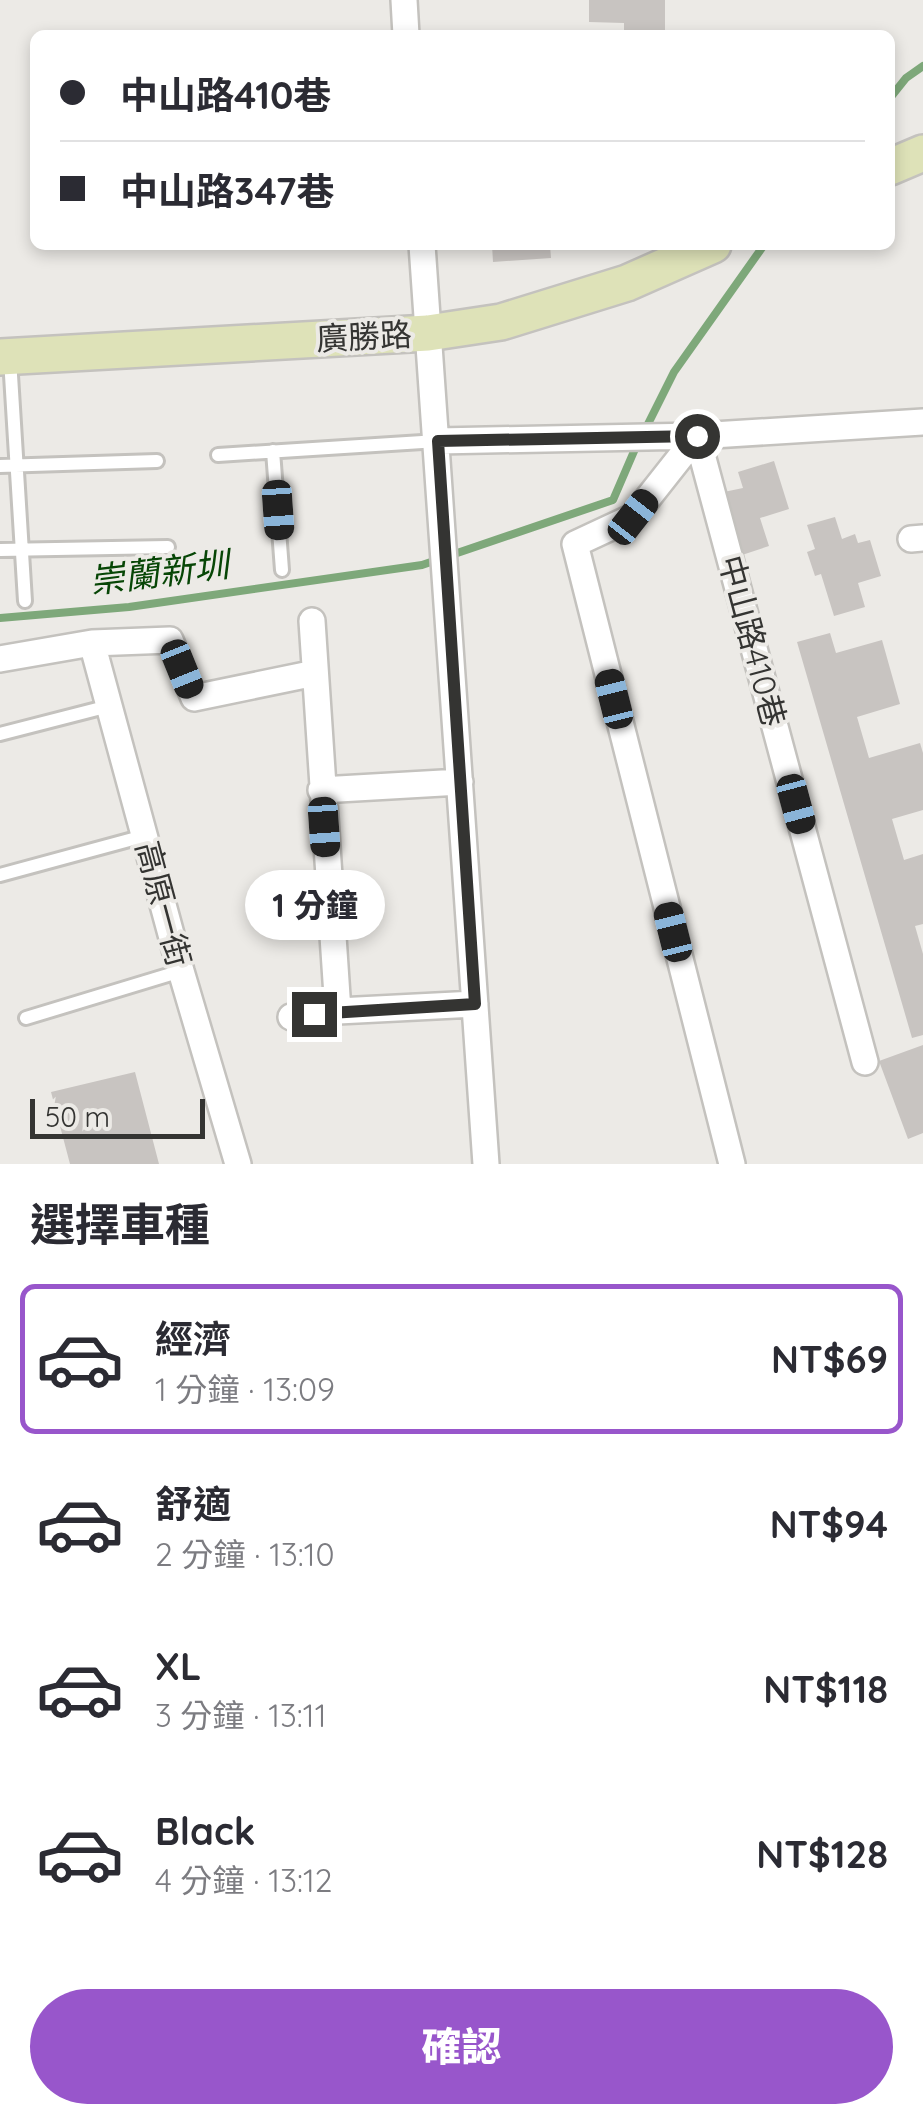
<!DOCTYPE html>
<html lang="zh-TW">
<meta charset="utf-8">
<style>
:root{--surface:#fff;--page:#f7f7f7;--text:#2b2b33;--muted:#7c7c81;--line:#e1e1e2;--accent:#9856cb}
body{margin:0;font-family:Quicksand,"Noto Sans TC",sans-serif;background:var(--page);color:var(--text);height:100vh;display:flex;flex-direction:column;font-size:38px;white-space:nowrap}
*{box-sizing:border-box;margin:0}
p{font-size:32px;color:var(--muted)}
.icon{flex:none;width:55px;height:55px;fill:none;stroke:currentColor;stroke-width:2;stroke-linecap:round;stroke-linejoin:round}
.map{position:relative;height:1164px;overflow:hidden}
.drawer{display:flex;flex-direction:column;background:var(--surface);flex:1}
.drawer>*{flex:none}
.guide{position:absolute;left:30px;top:30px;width:865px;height:220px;border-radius:15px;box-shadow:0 5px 15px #0003;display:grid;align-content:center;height:220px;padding:0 30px;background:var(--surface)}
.scale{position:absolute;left:30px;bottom:25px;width:175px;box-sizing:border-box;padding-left:10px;border:5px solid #343432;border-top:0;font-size:28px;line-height:35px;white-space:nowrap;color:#343432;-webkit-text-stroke:8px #eceae6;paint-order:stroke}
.end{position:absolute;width:45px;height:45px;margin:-22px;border:12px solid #343432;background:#fff;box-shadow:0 0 0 5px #fff}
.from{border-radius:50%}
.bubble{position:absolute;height:70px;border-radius:35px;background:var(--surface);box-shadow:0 5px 15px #0003;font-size:32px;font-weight:800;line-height:70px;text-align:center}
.car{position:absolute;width:30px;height:60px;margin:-30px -15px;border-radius:12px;box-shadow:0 0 8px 2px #0007;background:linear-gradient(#222 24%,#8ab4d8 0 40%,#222 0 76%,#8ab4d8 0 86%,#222 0)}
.guide b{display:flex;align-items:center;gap:35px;height:95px;font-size:38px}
.guide b+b{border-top:2px solid var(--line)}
.guide i{width:25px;height:25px;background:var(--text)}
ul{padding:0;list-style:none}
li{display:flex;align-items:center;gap:30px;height:150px;margin:0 20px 15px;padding:0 10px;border:5px solid transparent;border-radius:15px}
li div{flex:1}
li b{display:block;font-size:38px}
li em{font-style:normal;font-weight:800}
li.active{border-color:var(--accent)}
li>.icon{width:90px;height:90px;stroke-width:1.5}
h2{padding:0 30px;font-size:45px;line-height:120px}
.button{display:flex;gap:20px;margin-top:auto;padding:20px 30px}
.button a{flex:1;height:115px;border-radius:60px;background:var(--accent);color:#fff;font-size:40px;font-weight:800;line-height:115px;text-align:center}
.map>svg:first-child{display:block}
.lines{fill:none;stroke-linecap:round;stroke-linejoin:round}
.stream{stroke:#7ea87a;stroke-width:8}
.building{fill:#c8c4c1}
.lane-casing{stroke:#c4c2be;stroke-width:18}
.street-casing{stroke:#c4c2be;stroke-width:30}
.secondary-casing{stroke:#c4c2be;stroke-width:40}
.lane{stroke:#fff;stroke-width:12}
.street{stroke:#fff;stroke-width:25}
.secondary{stroke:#dee2b8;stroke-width:35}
.route{stroke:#343432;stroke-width:12}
.labels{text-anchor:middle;stroke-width:8;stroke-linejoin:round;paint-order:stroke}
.street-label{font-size:32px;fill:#343432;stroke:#eceae6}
.water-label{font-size:35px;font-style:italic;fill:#074606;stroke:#eceae6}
</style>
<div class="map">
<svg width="923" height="1164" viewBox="0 0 923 1164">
<rect width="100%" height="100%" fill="#eceae6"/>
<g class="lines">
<path class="stream" d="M890,98L906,78L923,66
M645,430L674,372L764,245
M0,618L129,607L422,565L613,500L638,442"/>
</g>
<path class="building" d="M589,0H665V35H624V23L589,22Z
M492,245H550L551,258L493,262Z
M774,461L789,509L760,518L769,546L739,556L719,493L743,488L738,472Z
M835,517L842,539L855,534L858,543L870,540L881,576L858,583L865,607L834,616L821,574L815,576L807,552L815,549L807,525Z
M830,633L836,653L882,640L900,704L857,717L869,758L920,743L923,753V810L892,819L904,860L923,854V924L915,926L923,954V1035L912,1038L797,642Z
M923,1045V1133L908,1139L879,1061Z
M135,1072L159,1164H70L51,1092Z"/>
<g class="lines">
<defs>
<path id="lane" d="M10,359L25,601
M273,451L282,570
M218,455L438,441
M0,466L157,461
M0,550L168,547
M0,734L109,706
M0,875L144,836
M26,1018L181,971"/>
<path id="street" d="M404,0L406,35
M422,245L486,1164
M438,441L697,436L865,1062
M911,539L923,538
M312,621L338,1011
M92,643L181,971L238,1164
M0,659L92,643L170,640L194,698L315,673
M321,790L460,782
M291,1017L338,1011L475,1004
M732,1164L575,544L633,517L697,436L923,422"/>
<path id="secondary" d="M890,167L923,153
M0,357L428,333L501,322L627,283L713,245"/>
</defs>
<use href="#lane" class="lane-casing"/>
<use href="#street" class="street-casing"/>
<use href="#secondary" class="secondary-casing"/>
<use href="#lane" class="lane"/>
<use href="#street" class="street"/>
<use href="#secondary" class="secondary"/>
</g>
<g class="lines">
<path class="route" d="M314,1014L475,1004L438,441L697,436"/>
</g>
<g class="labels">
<g class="street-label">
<text transform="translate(364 337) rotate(-3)" y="11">廣勝路</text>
<text transform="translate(752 641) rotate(75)" y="11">中山路410巷</text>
<text transform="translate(163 904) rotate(75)" y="11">高原一街</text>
</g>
<g class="water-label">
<text transform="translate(159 573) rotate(-7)" y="12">崇蘭新圳</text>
</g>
</g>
</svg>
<div class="scale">50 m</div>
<i class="end from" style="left:697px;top:436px"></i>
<i class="end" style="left:314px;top:1014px"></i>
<div class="bubble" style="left:245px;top:870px;width:140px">1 分鐘</div>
<i class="car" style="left:278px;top:510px;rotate:176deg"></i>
<i class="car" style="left:633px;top:517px;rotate:38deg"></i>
<i class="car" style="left:182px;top:669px;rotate:158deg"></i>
<i class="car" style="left:614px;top:699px;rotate:346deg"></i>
<i class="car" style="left:796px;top:804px;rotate:165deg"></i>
<i class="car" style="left:324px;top:827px;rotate:176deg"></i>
<i class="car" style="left:673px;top:932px;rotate:346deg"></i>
<div class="guide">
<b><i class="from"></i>中山路410巷</b>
<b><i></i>中山路347巷</b>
</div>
</div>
<section class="drawer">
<h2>選擇車種</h2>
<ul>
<li class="active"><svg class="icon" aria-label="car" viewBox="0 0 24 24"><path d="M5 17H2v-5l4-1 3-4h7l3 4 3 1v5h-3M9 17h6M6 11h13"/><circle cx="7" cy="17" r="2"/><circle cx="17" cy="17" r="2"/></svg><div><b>經濟</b><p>1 分鐘 · 13:09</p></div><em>NT$69</em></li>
<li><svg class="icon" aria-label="car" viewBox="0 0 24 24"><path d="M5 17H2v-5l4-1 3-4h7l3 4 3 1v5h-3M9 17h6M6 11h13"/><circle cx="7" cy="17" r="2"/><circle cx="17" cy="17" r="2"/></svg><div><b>舒適</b><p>2 分鐘 · 13:10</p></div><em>NT$94</em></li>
<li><svg class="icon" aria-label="car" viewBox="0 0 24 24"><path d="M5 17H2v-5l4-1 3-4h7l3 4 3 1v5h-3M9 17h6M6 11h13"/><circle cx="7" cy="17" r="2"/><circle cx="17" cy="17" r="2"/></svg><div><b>XL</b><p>3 分鐘 · 13:11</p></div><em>NT$118</em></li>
<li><svg class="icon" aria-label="car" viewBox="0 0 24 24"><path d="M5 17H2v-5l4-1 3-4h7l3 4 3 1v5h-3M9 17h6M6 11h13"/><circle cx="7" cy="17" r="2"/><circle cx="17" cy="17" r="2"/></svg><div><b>Black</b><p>4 分鐘 · 13:12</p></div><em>NT$128</em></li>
</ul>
<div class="button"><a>確認</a></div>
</section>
